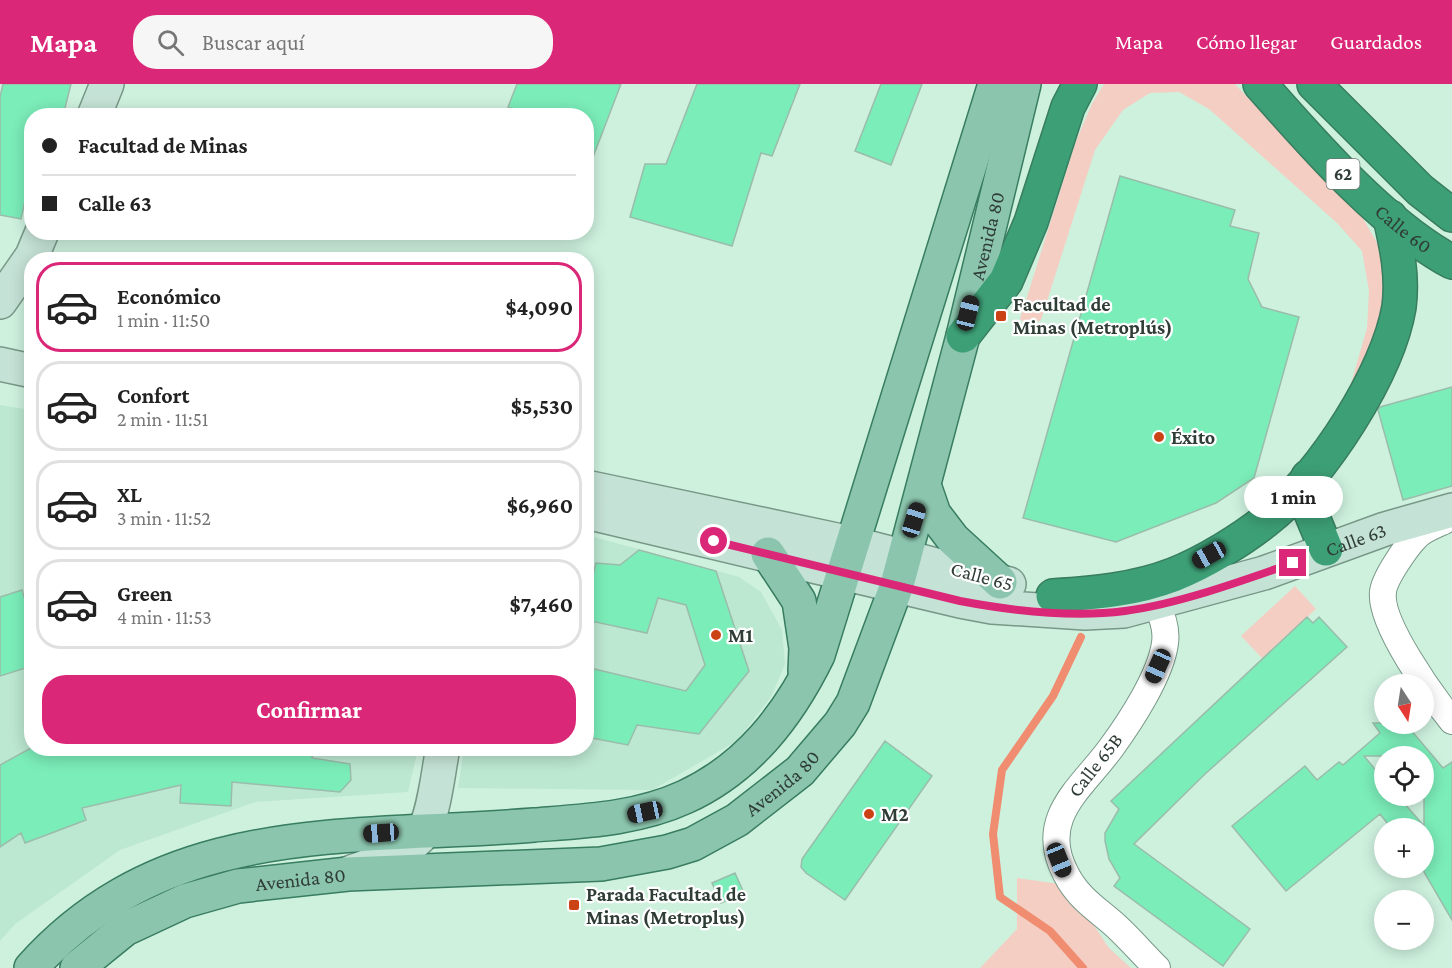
<!DOCTYPE html>
<html lang="es">
<meta charset="utf-8">
<style>
:root{--surface:#fff;--page:#f6f6f6;--text:#222;--muted:#767676;--line:#e0e0e0;--accent:#db2777}
body{margin:0;font-family:"Crimson Pro",serif;background:var(--page);color:var(--text);height:100vh;display:flex;flex-direction:column;font-size:22px;white-space:nowrap}
*{box-sizing:border-box;margin:0}
p{font-size:20px;color:var(--muted)}
.icon{flex:none;width:33px;height:33px;fill:none;stroke:currentColor;stroke-width:2;stroke-linecap:round;stroke-linejoin:round}
.map{position:relative;flex:1;overflow:hidden}
.side{position:absolute;left:24px;top:168px;width:570px;height:504px;display:flex;flex-direction:column;background:var(--surface);border-radius:24px;box-shadow:0 3px 15px #0003}
.side>*{flex:none}
.top-card{position:absolute;left:24px;top:24px;width:570px;height:132px;border-radius:24px;box-shadow:0 3px 15px #0003;display:grid;align-content:center;height:132px;padding:0 18px;background:var(--surface)}
.needle{width:39px;rotate:168deg}
.tools{position:absolute;left:1374px;top:590px;display:grid;gap:12px}
.tools a{display:grid;place-items:center;width:60px;height:60px;border-radius:50%;background:var(--surface);box-shadow:0 3px 15px #0003;font-size:30px}
.end{position:absolute;width:27px;height:27px;margin:-14px;border:8px solid #db2777;background:#fff;box-shadow:0 0 0 3px #fff}
.from{border-radius:50%}
.bubble{position:absolute;height:42px;border-radius:21px;background:var(--surface);box-shadow:0 3px 15px #0003;font-size:20px;font-weight:700;line-height:42px;text-align:center}
.car{position:absolute;width:18px;height:36px;margin:-18px -9px;border-radius:8px;box-shadow:0 0 4px 2px #0007;background:linear-gradient(#222 24%,#8ab4d8 0 40%,#222 0 76%,#8ab4d8 0 86%,#222 0)}
.top-card b{display:flex;align-items:center;gap:21px;height:57px;font-size:22px}
.top-card b+b{border-top:2px solid var(--line)}
.top-card i{width:15px;height:15px;background:var(--text)}
ul{padding:10px 0 0;list-style:none}
li{display:flex;align-items:center;gap:18px;height:90px;margin:0 12px 9px;padding:0 6px;border:3px solid var(--line);border-radius:24px}
li div{flex:1}
li b{display:block;font-size:22px}
li em{font-style:normal;font-weight:700}
li.selected{border-color:var(--accent)}
li>.icon{width:54px;height:54px;stroke-width:1.5}
.primary-button{display:flex;gap:12px;margin-top:auto;padding:12px 18px}
.primary-button a{flex:1;height:69px;border-radius:24px;background:var(--accent);color:#fff;font-size:24px;font-weight:700;line-height:69px;text-align:center}
header{display:flex;align-items:center;gap:36px;box-sizing:border-box;height:84px;padding:0 30px;background:var(--accent);color:#fff}
header strong{font-size:28px}
nav{display:flex;gap:33px;margin-inline-start:auto;font-size:21px}
.search{width:420px;height:54px;background:var(--page);display:flex;align-items:center;gap:15px;box-sizing:border-box;padding:0 21px;border-radius:24px;color:var(--muted);font-size:22px}
.map>svg:first-child{display:block}
.built{fill:#bce7d1}
.green{fill:#f4cec3}
.lines{fill:none;stroke-linecap:round;stroke-linejoin:round}
.stream{stroke:#f08c6f;stroke-width:8}
.building{fill:#7bedb9;stroke:#9bbcab;stroke-width:1.5;fill-rule:evenodd}
.street-casing{stroke:#789887;stroke-width:28}
.secondary-casing{stroke:#789887;stroke-width:36}
.primary-casing{stroke:#387d60;stroke-width:36}
.highway-casing{stroke:#387d60;stroke-width:36}
.street{stroke:#fff;stroke-width:26}
.secondary{stroke:#c5e2d6;stroke-width:33}
.primary{stroke:#8bc5ad;stroke-width:33}
.highway{stroke:#3d9f76;stroke-width:33}
.route{stroke:#db2777;stroke-width:8}
.poi-dot{fill:#cb4314;stroke:#fff;stroke-width:2}
.labels{text-anchor:middle;stroke-width:4.5;stroke-linejoin:round;paint-order:stroke}
.shield{fill:#fff;stroke:#6d7772;stroke-width:1.5}
.shield-label{font-size:18px;font-weight:bold;fill:#2f3d36}
.street-label{font-size:20px;fill:#2f3d36;stroke:#fff}
.poi-label{font-size:20px;font-weight:bold;fill:#2f3d36;stroke:#fff;text-anchor:start}
</style>
<header>
<strong>Mapa</strong>
<div class="search"><svg class="icon" aria-label="search" viewBox="0 0 24 24"><circle cx="10" cy="10" r="6"/><path d="M15 15l6 6"/></svg>Buscar aquí</div>
<nav><a>Mapa</a><a>Cómo llegar</a><a>Guardados</a></nav>
</header>
<div class="map">
<svg width="1452" height="884" viewBox="0 0 1452 884">
<rect width="100%" height="100%" fill="#cef1de"/>
<path class="built" d="M0,321L31,326L32,664L418,665L408,708L255,718L120,766L15,840L0,857Z
M587,451L739,493L761,508L782,546L785,580L771,613L737,657L652,706L458,704L464,665L586,664Z"/>
<path class="green" d="M1104,0H1235L1310,80L1357,124L1380,164L1385,217L1375,256L1346,317L1367,244L1369,207L1362,167L1337,139L1209,25L1179,8L1150,9L1123,26L1095,66L1041,236L1028,243L1020,235L1076,57L1092,20Z
M1295,502L1316,525L1262,574L1241,552Z
M1017,794L1067,801L1109,864L1131,884H980L1017,845Z"/>
<g class="lines">
<path class="stream" d="M1081,553L1053,612L1002,686L993,750L1000,813L1050,847L1083,884"/>
</g>
<path class="building" d="M3,0H71L63,32H32V85L21,135L0,131V13Z
M517,0H621L588,86L586,32H530L508,23Z
M697,0H800L772,72L761,69L732,162L630,133L645,80H666Z
M881,0H922L891,81L855,67Z
M1120,92L1235,126L1230,142L1259,149L1248,195L1262,223L1299,233L1254,394L1216,419L1116,458L1023,434Z
M1452,303V402L1403,416L1378,326L1380,323Z
M639,466L716,487L749,587L699,650L637,641L628,661L586,653V583L686,607L705,581L686,521L658,514L647,549L586,536V518L596,479L620,481Z
M22,506L32,539V582L0,592V513Z
M1307,533L1313,539L1319,533L1347,563L1205,690L1134,760L1250,845L1223,882L1114,802L1120,794L1109,775L1105,757V749L1119,725L1111,717Z
M1373,639H1405L1443,684L1452,678V836L1424,788V744H1391L1380,730L1286,807L1232,742L1305,682L1317,696L1339,678L1343,681L1380,649ZM1364,672H1424V742L1397,711H1384V696Z
M885,657L932,692L845,816L806,789L801,783L802,775Z
M31,664H314L312,674L350,680L351,696L340,708L232,698L231,722L180,719L181,701L82,724L86,736L25,759L21,749L0,763V681Z
M735,789L744,809L721,819L712,799Z"/>
<g class="lines">
<defs>
<path id="street" d="M1444,437C1435,441 1422,446 1416,453C1406,463 1384,495 1383,508C1379,539 1432,612 1452,637
M1156,520C1163,533 1167,545 1165,559C1161,591 1130,638 1111,664C1082,704 1036,734 1066,790C1078,814 1097,825 1116,842C1130,855 1143,870 1157,884"/>
<g id="secondary">
<path d="M94,32L107,0"/>
<path d="M0,218L32,172L42,148"/>
<path d="M0,280L32,287"/>
<path d="M586,403L851,459L1009,500"/>
<path id="s1" d="M586,428L960,517L992,523L1085,529L1124,527L1264,489L1385,445L1452,426"/>
<path d="M349,789C372,780 402,772 419,754C434,737 438,687 443,664"/>
</g>
<g id="primary">
<path d="M924,401L934,430L953,455L1000,498"/>
<path d="M768,470L799,517L806,564L805,587"/>
<path d="M31,884C166,733 352,756 534,741C585,737 637,735 685,713C748,684 788,632 818,571L995,0"/>
<path id="s2" d="M77,884L125,845L185,817L238,802L348,790L601,780L667,768L693,760L737,736L800,687L840,640L853,619L897,501L963,252L1024,0"/>
</g>
<g id="highway">
<path id="s3" d="M1260,0C1312,59 1383,141 1452,178"/>
<path d="M1314,0L1420,106L1452,131"/>
<path d="M963,252L1006,197L1031,138L1068,23L1080,0"/>
<path d="M1308,393L1309,424L1326,465"/>
<path d="M1053,512C1094,509 1134,506 1173,491C1204,479 1245,454 1270,433C1322,391 1388,289 1399,223C1403,192 1397,164 1390,133"/>
</g>
</defs>
<use href="#street" class="street-casing"/>
<use href="#secondary" class="secondary-casing"/>
<use href="#primary" class="primary-casing"/>
<use href="#highway" class="highway-casing"/>
<use href="#street" class="street"/>
<use href="#secondary" class="secondary"/>
<use href="#primary" class="primary"/>
<use href="#highway" class="highway"/>
</g>
<g class="lines">
<path class="route" d="M714,457L960,517C1013,527 1071,534 1125,527C1178,520 1242,497 1293,479"/>
</g>
<g class="poi-dot">
<rect x="995" y="226" width="12" height="12" rx="3"/>
<circle cx="1159" cy="353" r="6"/>
<circle cx="716" cy="551" r="6"/>
<circle cx="869" cy="730" r="6"/>
<rect x="568" y="815" width="12" height="12" rx="3"/>
</g>
<g class="labels">
<rect class="shield" x="1326.5" y="75" width="33" height="30" rx="4.5"/>
<g class="shield-label">
<text x="1343" y="96">62</text>
</g>
<g class="street-label">
<text dy="7" stroke="none"><textPath href="#s3" startOffset="204">Calle 60</textPath></text>
<text dy="7" stroke="none"><textPath href="#s2" startOffset="1344">Avenida 80</textPath></text>
<text dy="7" stroke="none"><textPath href="#s1" startOffset="792">Calle 63</textPath></text>
<text transform="translate(982 492) rotate(15)" y="7">Calle 65</text>
<text transform="translate(1095 681) rotate(-52)" y="7">Calle 65B</text>
<text dy="7" stroke="none"><textPath href="#s2" startOffset="750">Avenida 80</textPath></text>
<text dy="7" stroke="none"><textPath href="#s2" startOffset="246">Avenida 80</textPath></text>
</g>
<g class="poi-label">
<text x="1013" y="227">Facultad de<tspan x="1013" dy="23">Minas (Metroplús)</tspan></text>
<text x="1171" y="360">Éxito</text>
<text x="728" y="558">M1</text>
<text x="881" y="737">M2</text>
<text x="586" y="817">Parada Facultad de<tspan x="586" dy="23">Minas (Metroplus)</tspan></text>
</g>
</g>
</svg>
<div class="tools">
<a><svg class="needle" viewBox="-14 -14 28 28"><path d="M0-13l5 13h-10z" fill="#e53935"/><path d="M0 13l5-13h-10z" fill="#767676"/></svg></a>
<a><svg class="icon" aria-label="locate" viewBox="0 0 24 24"><circle cx="12" cy="12" r="6"/><path d="M12 2v4M12 18v4M2 12h4M18 12h4"/></svg></a>
<a>+</a>
<a>−</a>
</div>
<i class="end from" style="left:714px;top:457px"></i>
<i class="end" style="left:1293px;top:479px"></i>
<div class="bubble" style="left:1244px;top:392px;width:99px">1 min</div>
<i class="car" style="left:968px;top:229px;rotate:14deg"></i>
<i class="car" style="left:914px;top:436px;rotate:17deg"></i>
<i class="car" style="left:1209px;top:471px;rotate:241deg"></i>
<i class="car" style="left:1158px;top:582px;rotate:204deg"></i>
<i class="car" style="left:645px;top:728px;rotate:258deg"></i>
<i class="car" style="left:381px;top:749px;rotate:266deg"></i>
<i class="car" style="left:1059px;top:776px;rotate:158deg"></i>
<div class="top-card">
<b><i class="from"></i>Facultad de Minas</b>
<b><i></i>Calle 63</b>
</div>
<section class="side">
<ul>
<li class="selected"><svg class="icon" aria-label="car" viewBox="0 0 24 24"><path d="M5 17H2v-5l4-1 3-4h7l3 4 3 1v5h-3M9 17h6M6 11h13"/><circle cx="7" cy="17" r="2"/><circle cx="17" cy="17" r="2"/></svg><div><b>Económico</b><p>1 min · 11:50</p></div><em>$4,090</em></li>
<li><svg class="icon" aria-label="car" viewBox="0 0 24 24"><path d="M5 17H2v-5l4-1 3-4h7l3 4 3 1v5h-3M9 17h6M6 11h13"/><circle cx="7" cy="17" r="2"/><circle cx="17" cy="17" r="2"/></svg><div><b>Confort</b><p>2 min · 11:51</p></div><em>$5,530</em></li>
<li><svg class="icon" aria-label="car" viewBox="0 0 24 24"><path d="M5 17H2v-5l4-1 3-4h7l3 4 3 1v5h-3M9 17h6M6 11h13"/><circle cx="7" cy="17" r="2"/><circle cx="17" cy="17" r="2"/></svg><div><b>XL</b><p>3 min · 11:52</p></div><em>$6,960</em></li>
<li><svg class="icon" aria-label="car" viewBox="0 0 24 24"><path d="M5 17H2v-5l4-1 3-4h7l3 4 3 1v5h-3M9 17h6M6 11h13"/><circle cx="7" cy="17" r="2"/><circle cx="17" cy="17" r="2"/></svg><div><b>Green</b><p>4 min · 11:53</p></div><em>$7,460</em></li>
</ul>
<div class="primary-button"><a>Confirmar</a></div>
</section>
</div>
